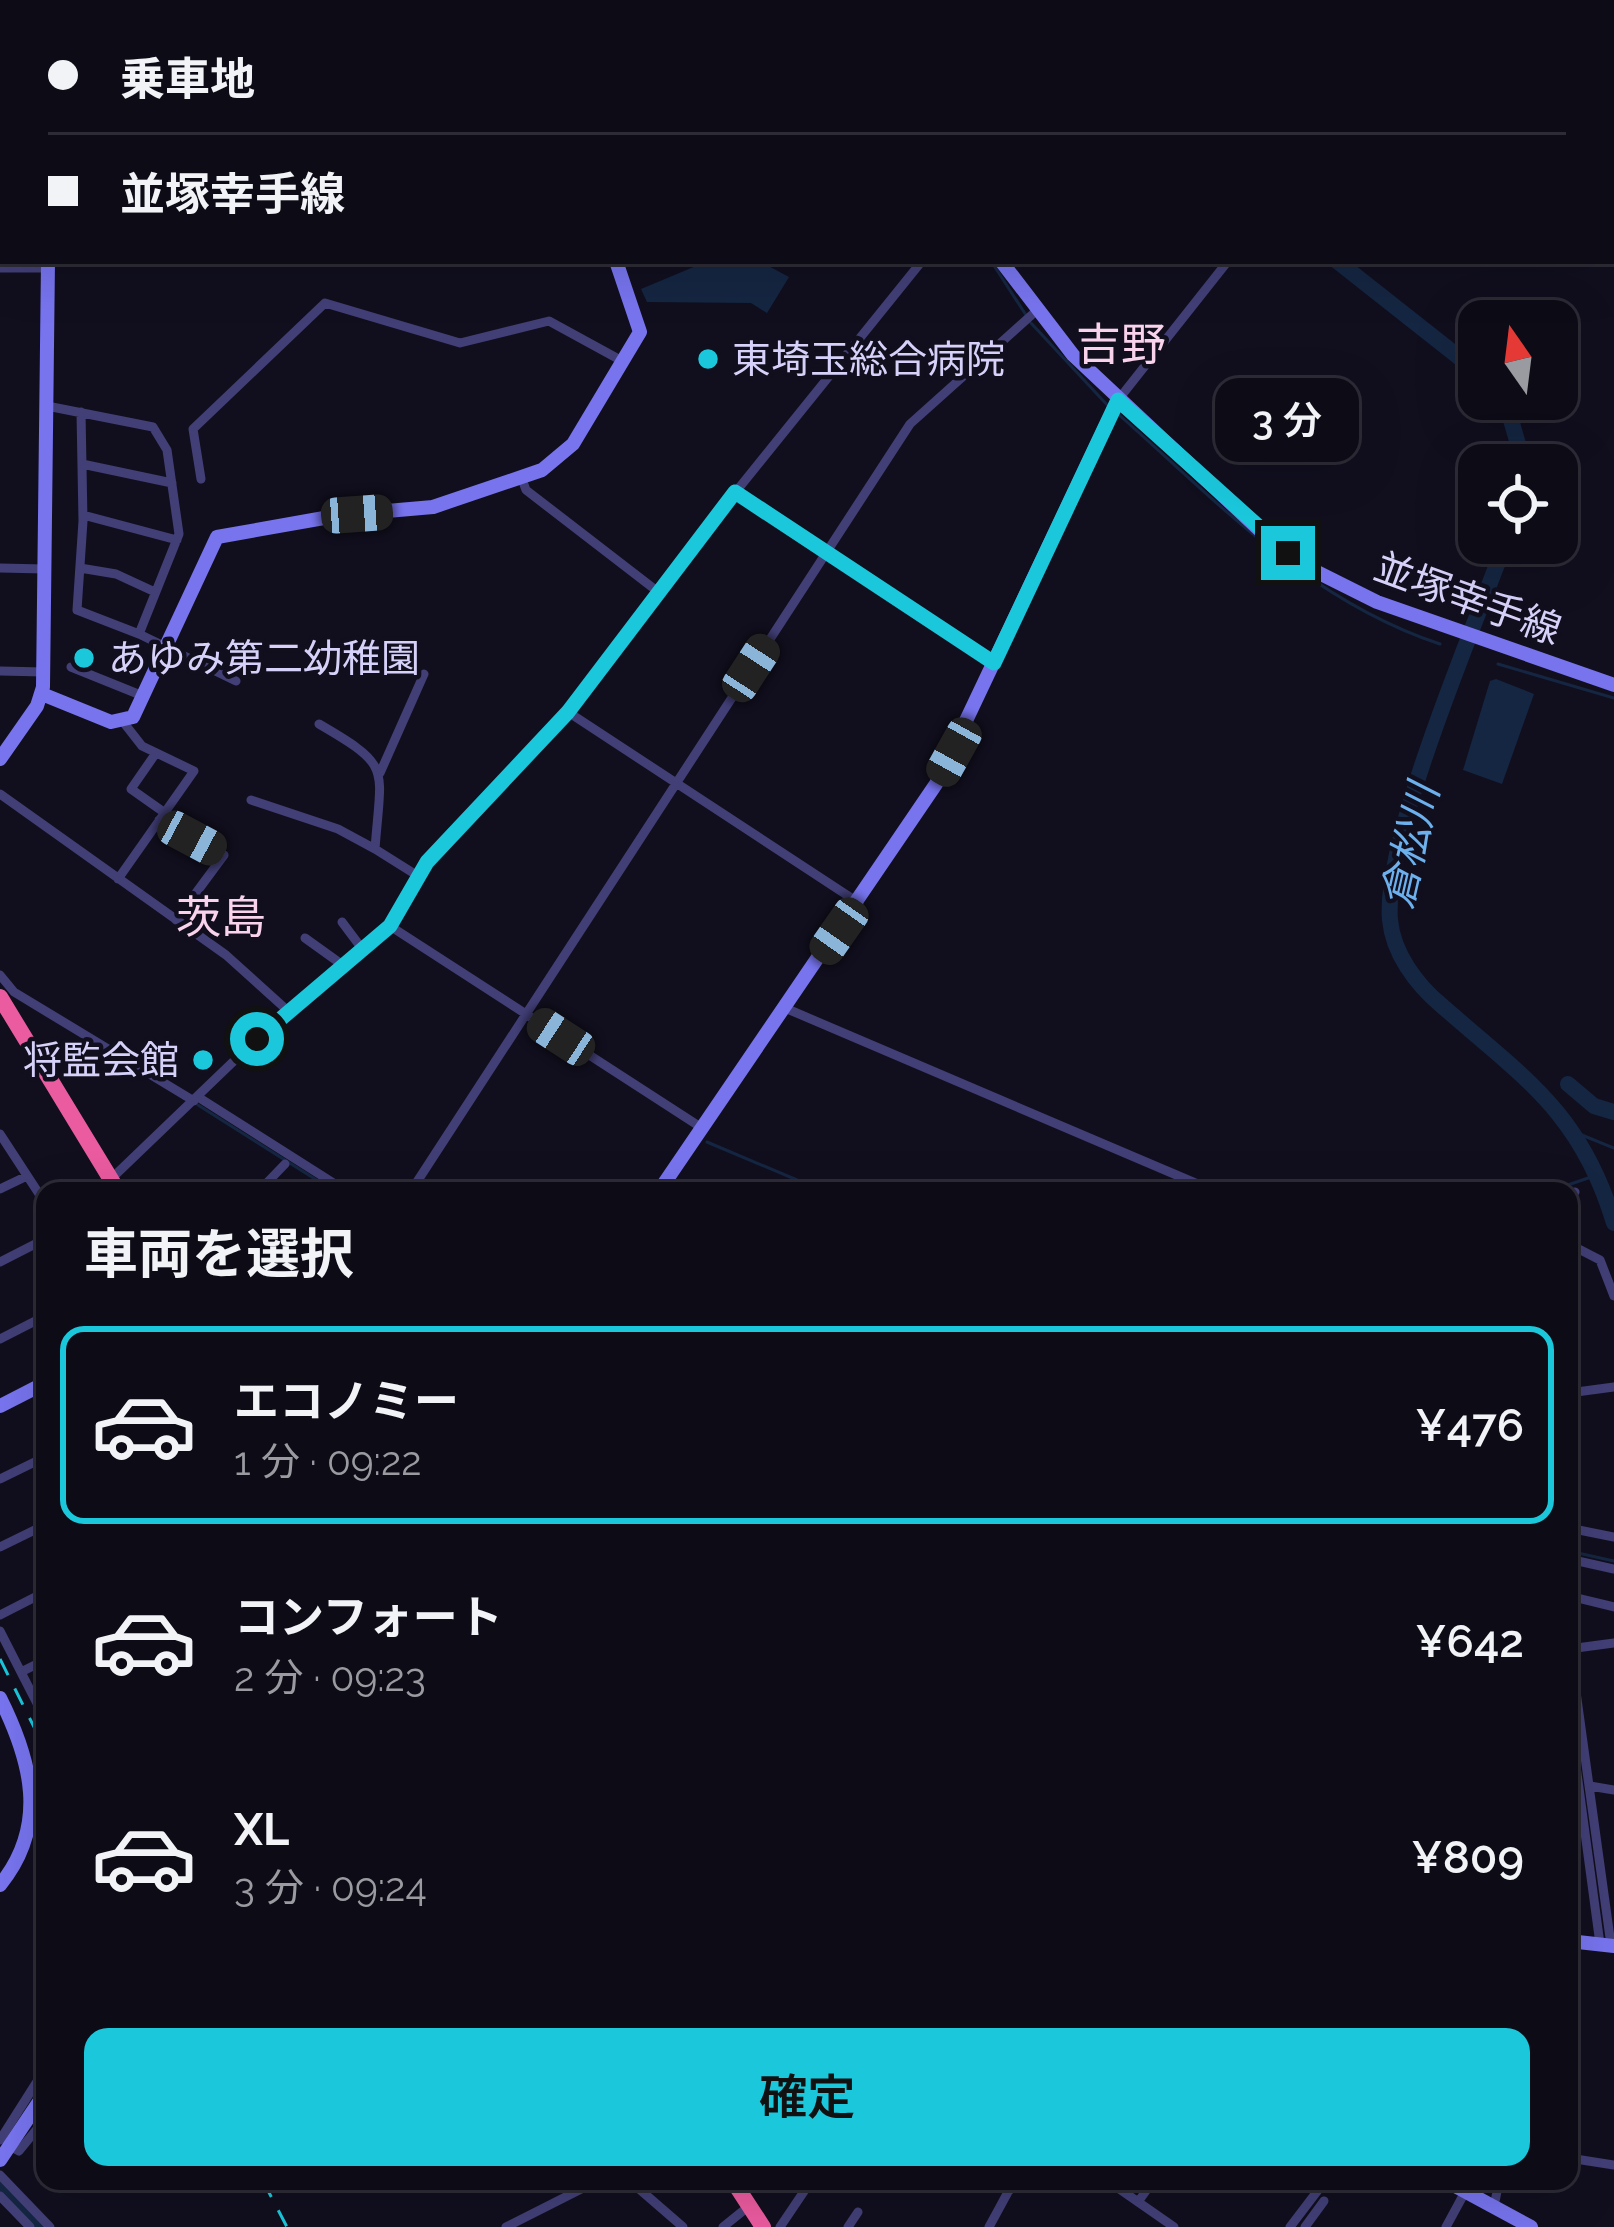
<!DOCTYPE html>
<html lang="ja">
<meta charset="utf-8">
<style>
:root{--surface:#0d0b16;--page:#1b1923;--text:#f1f3f6;--muted:#9a9ba1;--line:#2d2b35;--accent:#1bc7db}
body{margin:0;font-family:Raleway,"Noto Sans JP",sans-serif;background:var(--page);color:var(--text);height:100vh;display:flex;flex-direction:column;font-size:45px;white-space:nowrap}
*{box-sizing:border-box;margin:0}
p{font-size:39px;color:var(--muted)}
.icon{flex:none;width:66px;height:66px;fill:none;stroke:currentColor;stroke-width:2;stroke-linecap:round;stroke-linejoin:round}
.map{position:relative;flex:1;overflow:hidden}
.details{position:absolute;left:36px;top:1182px;width:1542px;height:1008px;display:flex;flex-direction:column;background:var(--surface);border-radius:24px;box-shadow:0 12px 48px #0002,0 0 0 3px var(--line)}
.details>*{flex:none}
.top-card{position:absolute;left:0px;top:0px;width:1614px;height:264px;box-shadow:0 12px 48px #0002,0 0 0 3px var(--line);display:grid;align-content:center;height:264px;padding:0 48px;background:var(--surface)}
.needle{width:78px;rotate:346deg}
.buttons{position:absolute;left:1458px;top:300px;display:grid;gap:24px}
.buttons a{display:grid;place-items:center;width:120px;height:120px;border-radius:24px;background:var(--surface);box-shadow:0 12px 48px #0002,0 0 0 3px var(--line);font-size:60px}
.end{position:absolute;width:54px;height:54px;margin:-27px;border:15px solid #1bc7db;background:#111;box-shadow:0 0 0 6px #111}
.from{border-radius:50%}
.bubble{position:absolute;height:84px;border-radius:24px;background:var(--surface);box-shadow:0 12px 48px #0002,0 0 0 3px var(--line);font-size:39px;font-weight:600;line-height:84px;text-align:center}
.car{position:absolute;width:36px;height:72px;margin:-36px -18px;border-radius:15px;box-shadow:0 0 9px 3px #0007;background:linear-gradient(#222 24%,#8ab4d8 0 40%,#222 0 76%,#8ab4d8 0 86%,#222 0)}
.top-card b{display:flex;align-items:center;gap:42px;height:114px;font-size:45px}
.top-card b+b{border-top:3px solid var(--line)}
.top-card i{width:30px;height:30px;background:var(--text)}
ul{padding:0;list-style:none}
li{display:flex;align-items:center;gap:36px;height:198px;margin:0 24px 18px;padding:0 24px;border:6px solid transparent;border-radius:24px}
li div{flex:1}
li b{display:block;font-size:45px}
li em{font-style:normal;font-weight:600}
li.selected{border-color:var(--accent)}
li>.icon{width:108px;height:108px;stroke-width:1.5}
h2{padding:0 48px;font-size:54px;line-height:144px}
.cta{display:flex;gap:24px;margin-top:auto;padding:24px 48px}
.cta a{flex:1;height:138px;border-radius:24px;background:var(--accent);color:#111;font-size:48px;font-weight:600;line-height:138px;text-align:center}
.map>svg:first-child{display:block}
.water{fill:#152642}
.lines{fill:none;stroke-linecap:round;stroke-linejoin:round}
.stream{stroke:#152642;stroke-width:3}
.river{stroke:#152642;stroke-width:16}
.street{stroke:#423f77;stroke-width:9}
.secondary{stroke:#7774ee;stroke-width:14}
.highway{stroke:#ea5b9f;stroke-width:16}
.rail{stroke:#1bc7db;stroke-width:3;stroke-dasharray:18 15;stroke-linecap:butt}
.route{stroke:#1bc7db;stroke-width:15}
.poi-dot{fill:#1bc7db;stroke:#110f1e;stroke-width:4.5}
.labels{text-anchor:middle;stroke-width:9;stroke-linejoin:round;paint-order:stroke}
.poi-label{font-size:39px;fill:#d6d1f9;stroke:#110f1e;text-anchor:start}
.street-label{font-size:39px;fill:#d6d1f9;stroke:#110f1e}
.water-label{font-size:42px;font-style:italic;fill:#6cb0ed;stroke:#110f1e}
.quarter-label{font-size:45px;fill:#f9d3eb;stroke:#110f1e}
</style>
<div class="map">
<svg width="1614" height="2227" viewBox="0 0 1614 2227">
<rect width="100%" height="100%" fill="#110f1e"/>
<path class="water" d="M708,261H759L789,277L767,313L751,303L647,302L641,289Z
M1496,679L1534,694L1502,784L1463,770L1490,681Z"/>
<g class="lines">
<path class="stream" d="M861,0L862,3
M991,261L1026,315
M1031,323L1110,408
M1118,414C1220,504 1308,600 1440,644
M1498,664L1614,698
M198,1105L334,1191
M1572,1131L1614,1148
M707,1142L823,1191
M1550,1191L1600,1174
M1569,1551L1614,1561"/>
<path class="river" d="M1119,0L1121,3
M1337,261L1479,373
M1505,399L1524,465
M1505,543C1474,629 1383,837 1390,920C1393,953 1416,984 1441,1005C1523,1077 1581,1112 1614,1223
M1568,1084L1594,1106L1614,1112
M3,2188L40,2227"/>
<path class="street" d="M1301,0L1307,3
M249,3L252,0
M1385,3L1386,0
M0,115H3
M1611,162L1614,163
M0,268H48
M1118,400L1228,261
M47,406L153,427L167,450L179,534L139,634L77,610L83,521L81,412
M82,464L172,483
M201,479L193,429L325,303L460,343L549,321L624,362
M522,479L526,490L657,591
M735,492L994,663
M83,515L177,540
M0,568L45,569
M80,568L116,574L155,592
M139,634L236,681
M71,667L143,696
M0,671L44,672
M568,712L859,903
M319,724C393,767 381,766 375,849L418,876
M156,753L131,789L165,813
M380,773L424,674
M0,794L226,955L287,1010
M251,800L338,829L375,849
M159,820L224,855L176,920
M118,879L194,771L142,746L124,723
M342,922L363,950
M390,926L702,1128
M305,938L344,966
M0,975L14,992L194,1101
M785,1008L1214,1191
M198,1097L346,1191
M0,1134L45,1203
M111,1179L287,1010L390,926L427,862L568,712L726,504L922,261
M0,1189L27,1176
M259,1191L285,1164
M411,1191L910,424L1035,312
M1569,1194L1575,1192
M1569,1244L1600,1260L1614,1296
M0,1262L45,1239
M0,1339L45,1316
M1569,1393L1614,1387
M0,1479L45,1457
M1569,1528L1614,1537
M0,1547L45,1525
M1569,1559L1614,1569
M1569,1596L1614,1607
M1569,1604V1622
M0,1615L45,1592
M0,1631L45,1719
M1569,1641L1611,1945
M1569,1649L1614,1643
M21,1672L45,1660
M1569,1714L1600,1944
M1590,1786L1614,1790
M0,2140L45,2069
M10,2146L19,2151L45,2119
M1569,2158L1614,2165
M0,2175L50,2227
M630,2181L683,2227
M990,2181L1009,2191
M1108,2181L1174,2227
M1472,2195L1487,2181
M0,2196L30,2227
M1138,2202L1153,2181
M1494,2207L1499,2181
M506,2227L597,2181
M723,2227L749,2206
M780,2227L811,2181
M848,2227L858,2212
M989,2227L1014,2181
M1290,2227L1325,2181
M1305,2227L1324,2201
M1446,2227L1465,2192"/>
<path class="secondary" d="M561,0L562,3
M871,0L873,3
M51,3V0
M78,3L80,0
M1001,261L1073,355L1268,538L1309,568L1377,602L1614,685
M42,694L111,722L133,717L217,537L341,515L433,507L542,470L573,444L640,332L616,261
M0,759L37,706L43,687L48,261
M659,1191L936,784L1118,400
M0,1406L45,1383
M0,1698C31,1760 49,1825 0,1885
M1569,1941L1614,1946
M0,2160L45,2093
M1446,2181L1531,2227"/>
<path class="highway" d="M0,997L118,1191
M733,2181L763,2227"/>
<path class="rail" d="M0,1659L45,1749
M263,2181L287,2227"/>
</g>
<g class="lines">
<path class="route" d="M257,1039L390,926L427,862L568,712L735,492L994,663L1118,400L1288,553"/>
</g>
<g class="poi-dot">
<circle cx="708" cy="359" r="12"/>
<circle cx="84" cy="658" r="12"/>
<circle cx="203" cy="1060" r="12"/>
</g>
<g class="labels">
<g class="poi-label">
<text x="732" y="373">東埼玉総合病院</text>
<text x="108" y="672">あゆみ第二幼稚園</text>
<text x="179" y="1074" text-anchor="end">将監会館</text>
</g>
<g class="street-label">
<text transform="translate(1468 598) rotate(20)" y="14">並塚幸手線</text>
</g>
<g class="water-label">
<text transform="translate(1410 846) rotate(-77)" y="15">倉松川</text>
</g>
<g class="quarter-label">
<text x="1121" y="360">吉野</text>
<text x="221" y="933">茨島</text>
</g>
</g>
</svg>
<div class="buttons">
<a><svg class="needle" viewBox="-14 -14 28 28"><path d="M0-13l5 13h-10z" fill="#e53935"/><path d="M0 13l5-13h-10z" fill="#9a9ba1"/></svg></a>
<a><svg class="icon" aria-label="locate" viewBox="0 0 24 24"><circle cx="12" cy="12" r="6"/><path d="M12 2v4M12 18v4M2 12h4M18 12h4"/></svg></a>
</div>
<i class="end from" style="left:257px;top:1039px"></i>
<i class="end" style="left:1288px;top:553px"></i>
<div class="bubble" style="left:1215px;top:378px;width:144px">3 分</div>
<i class="car" style="left:357px;top:514px;rotate:86deg"></i>
<i class="car" style="left:751px;top:668px;rotate:33deg"></i>
<i class="car" style="left:954px;top:752px;rotate:209deg"></i>
<i class="car" style="left:192px;top:838px;rotate:118deg"></i>
<i class="car" style="left:839px;top:931px;rotate:215deg"></i>
<i class="car" style="left:561px;top:1037px;rotate:303deg"></i>
<div class="top-card">
<b><i class="from"></i>乗車地</b>
<b><i></i>並塚幸手線</b>
</div>
<section class="details">
<h2>車両を選択</h2>
<ul>
<li class="selected"><svg class="icon" aria-label="car" viewBox="0 0 24 24"><path d="M5 17H2v-5l4-1 3-4h7l3 4 3 1v5h-3M9 17h6M6 11h13"/><circle cx="7" cy="17" r="2"/><circle cx="17" cy="17" r="2"/></svg><div><b>エコノミー</b><p>1 分 · 09:22</p></div><em>¥476</em></li>
<li><svg class="icon" aria-label="car" viewBox="0 0 24 24"><path d="M5 17H2v-5l4-1 3-4h7l3 4 3 1v5h-3M9 17h6M6 11h13"/><circle cx="7" cy="17" r="2"/><circle cx="17" cy="17" r="2"/></svg><div><b>コンフォート</b><p>2 分 · 09:23</p></div><em>¥642</em></li>
<li><svg class="icon" aria-label="car" viewBox="0 0 24 24"><path d="M5 17H2v-5l4-1 3-4h7l3 4 3 1v5h-3M9 17h6M6 11h13"/><circle cx="7" cy="17" r="2"/><circle cx="17" cy="17" r="2"/></svg><div><b>XL</b><p>3 分 · 09:24</p></div><em>¥809</em></li>
</ul>
<div class="cta"><a>確定</a></div>
</section>
</div>
